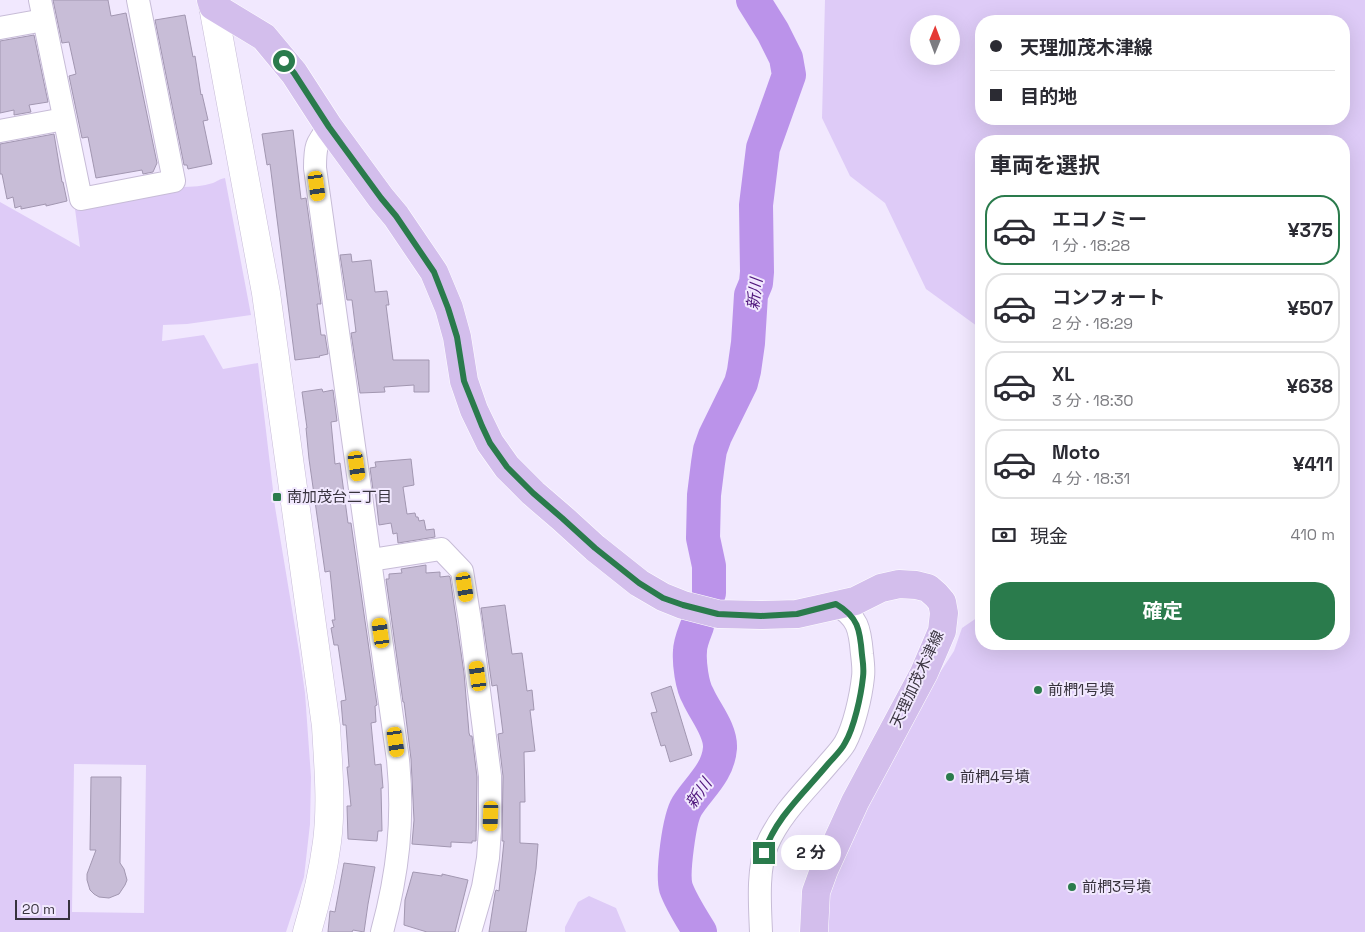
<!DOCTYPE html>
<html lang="ja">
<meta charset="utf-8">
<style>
:root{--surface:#fff;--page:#f7f7f7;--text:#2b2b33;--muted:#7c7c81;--line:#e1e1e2;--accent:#2a7b4c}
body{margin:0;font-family:"Space Grotesk","Noto Sans JP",sans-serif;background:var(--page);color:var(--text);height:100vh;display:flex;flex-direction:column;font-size:19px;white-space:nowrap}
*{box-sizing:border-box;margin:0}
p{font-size:16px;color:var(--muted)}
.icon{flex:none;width:28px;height:28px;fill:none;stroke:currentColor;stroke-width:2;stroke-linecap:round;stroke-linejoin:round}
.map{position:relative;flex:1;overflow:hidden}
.drawer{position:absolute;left:975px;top:135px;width:375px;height:515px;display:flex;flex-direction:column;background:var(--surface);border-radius:20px;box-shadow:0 5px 20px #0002}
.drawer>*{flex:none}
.top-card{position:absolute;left:975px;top:15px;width:375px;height:110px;border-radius:20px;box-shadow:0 5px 20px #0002;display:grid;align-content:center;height:110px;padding:0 15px;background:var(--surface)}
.needle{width:32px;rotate:1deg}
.tools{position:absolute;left:910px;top:15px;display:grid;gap:10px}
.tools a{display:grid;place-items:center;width:50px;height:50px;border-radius:50%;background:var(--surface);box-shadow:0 5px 20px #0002;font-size:25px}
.scale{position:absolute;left:15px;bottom:12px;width:55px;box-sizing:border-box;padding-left:5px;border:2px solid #37323d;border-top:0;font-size:14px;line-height:18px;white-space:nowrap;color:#37323d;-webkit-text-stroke:4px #f1e8fe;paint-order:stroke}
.end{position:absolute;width:22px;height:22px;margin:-11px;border:6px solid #2a7b4c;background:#fff;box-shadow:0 0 0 2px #fff}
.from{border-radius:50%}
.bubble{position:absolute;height:35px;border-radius:18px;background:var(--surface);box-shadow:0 5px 20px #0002;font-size:16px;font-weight:700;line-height:35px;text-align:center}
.car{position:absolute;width:15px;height:30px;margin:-15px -8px;border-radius:6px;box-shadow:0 0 4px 1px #0007;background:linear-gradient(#f5c518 24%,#345 0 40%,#f5c518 0 76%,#345 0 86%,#f5c518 0)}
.top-card b{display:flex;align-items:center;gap:18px;height:48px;font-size:19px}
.top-card b+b{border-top:1px solid var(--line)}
.top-card i{width:12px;height:12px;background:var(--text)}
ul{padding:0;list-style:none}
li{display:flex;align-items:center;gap:15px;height:70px;margin:0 10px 8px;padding:0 5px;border:2px solid var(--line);border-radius:20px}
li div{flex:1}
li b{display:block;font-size:19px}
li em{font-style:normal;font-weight:700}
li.selected{border-color:var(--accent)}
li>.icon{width:45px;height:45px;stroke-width:1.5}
h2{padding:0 15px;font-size:22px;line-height:60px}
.pay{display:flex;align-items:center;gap:12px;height:55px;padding:0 15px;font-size:19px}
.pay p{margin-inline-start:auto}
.action{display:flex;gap:10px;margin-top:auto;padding:10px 15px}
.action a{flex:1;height:58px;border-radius:20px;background:var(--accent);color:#fff;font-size:20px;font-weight:700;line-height:58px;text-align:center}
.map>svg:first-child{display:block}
.green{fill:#decbf7;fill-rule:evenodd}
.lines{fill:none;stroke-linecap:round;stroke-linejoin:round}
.river{stroke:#bb93ea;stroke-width:34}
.building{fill:#c8bdd7;stroke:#a297b1}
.minor-casing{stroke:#c7bcd7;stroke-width:24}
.tertiary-casing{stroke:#c7bcd7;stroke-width:29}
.primary-casing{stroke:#fff;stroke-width:29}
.minor{stroke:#fff;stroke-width:22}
.tertiary{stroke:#fff;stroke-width:28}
.primary{stroke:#d3beec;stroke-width:28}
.route{stroke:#2a7b4c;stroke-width:6}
.poi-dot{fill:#2a7b4c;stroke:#f1e8fe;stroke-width:2}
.labels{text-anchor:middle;stroke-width:4;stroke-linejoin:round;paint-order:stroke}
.poi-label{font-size:15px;fill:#37323d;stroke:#f1e8fe;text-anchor:start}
.street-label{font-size:15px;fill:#37323d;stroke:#f1e8fe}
.water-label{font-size:16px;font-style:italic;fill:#4e157b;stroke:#f1e8fe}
</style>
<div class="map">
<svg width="1365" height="932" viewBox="0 0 1365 932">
<rect width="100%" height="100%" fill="#f1e8fe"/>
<path class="green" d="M825,0H1365V932H823L827,897L840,857L924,697L954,651L962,628L981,615V644H1344V141H981V329L926,289L885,203L850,176L822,118ZM981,21H1344V119H981ZM919,24H951V56H919Z
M225,178L251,315L187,324L163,325L162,341L204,335L223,369L258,363L275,507L299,651L305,693L311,777L310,824L304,877L286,932H0V202L80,247L75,209L182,187C192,187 203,186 213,183C218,181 219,179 225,178ZM74,764L146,765L144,913L72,912Z
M589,896L616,908L626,932H565V927L578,902Z"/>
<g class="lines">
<path class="river" d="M709,593V566L703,538L704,495L708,463L710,450L715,436L741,383L744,371L748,343L751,295L756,283L757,272L756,205L763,148L789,75L786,58L773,32L753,0
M697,626C694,634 690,643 690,651C689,663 692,686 698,696C705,712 721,730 720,748C718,773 699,787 687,806C679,819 672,874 676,888C681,902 692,919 700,932"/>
</g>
<path class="building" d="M53,0H108L111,16L126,13L157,163L153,172L143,174L142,170L96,178L88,137L82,138L69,76L76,74L69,42L62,43Z
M185,15L193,57L195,56L201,95L202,94L208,120L203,121L212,164L188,169L187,165H184L155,20Z
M34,35L48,102L29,105L31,112L14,115V110L0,113V41Z
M293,130L301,199L306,198L321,304H317L321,335H325L328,354L319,356L320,357L295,360L270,164L267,165L262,134Z
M54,134L62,182H63L67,201L46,206V204L21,209V206L15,208L13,197L7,199L2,174H0V144Z
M351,254L352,262L371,260L375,292L387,291L389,305H386L393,360H429V392H414V385L384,387L385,392L360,393L351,333L356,332L352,300H347L340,255Z
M322,389L323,392L333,390L337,421L331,422L335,464L340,463L348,523H351L377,705L375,706L376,722L371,723L375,765L381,764L383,788H381L382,831H378L377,841L348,839L347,806H351L347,767H349L346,725H343L341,701L346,700L338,645H334L331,628L334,627L332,620H335L330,571L325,572L309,459L306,428H307L302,392Z
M411,459L414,485L403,487L407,514L415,513L416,517H418L419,521L424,520L426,530L434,529L435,537L398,543L397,533L393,534L391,523L379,525L375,490H373L370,468L376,467L375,462Z
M426,565V573L440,572V577L449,576L450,577L464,673L469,733L470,736H472L477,777L476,841H472V843L451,842V847L412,844L414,820L411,759L404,702H403L386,579H389V574L402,573L401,569Z
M505,605L512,654L522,653L527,691L532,690L534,710H530L535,751L524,752L525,802H520V843L538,844L536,869L526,932H489L495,893L496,890L499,891L504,841H502L503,776L498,734L503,733L497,685L492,686L481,608Z
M671,686L692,755L670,762L665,745L661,746L651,713L657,712L651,693Z
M91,777H121L120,863L124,869L127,880L125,885L119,894L109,898L99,897L94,894L90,890L87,880V874L96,850H90Z
M344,863L375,867L368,904L364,932L353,930L352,932H328L330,911L335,912Z
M413,872L442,876V874L468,880L455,932H427L404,925L405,900Z"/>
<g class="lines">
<defs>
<path id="minor" d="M40,0L81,199L174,181L138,0
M0,28L44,20
M329,127C316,144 315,146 315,168L398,760C404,820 398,873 382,932
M0,131L64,119
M371,560L441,549L462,571L470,621L490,776V829L488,858L483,887L470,932
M761,932C760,906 757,870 767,845C780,814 807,789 828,764C834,757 841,750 845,743C854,727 861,696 863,677C864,670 863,662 862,654C860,629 858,617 835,604"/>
<path id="tertiary" d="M213,6L266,293L326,726C328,764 332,803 327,842C323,873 316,902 307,932"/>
<path id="primary" d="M211,0L213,6L264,37L294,73L329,127L381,198L396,216L434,272L449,308L457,337L464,381L474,410L490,443L507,467L533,493L562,518L595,548L639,583L663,597L683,605L718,614L761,615L797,614L855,601L881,588L899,584L916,585L928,588L936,595L942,602L944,613L942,631L924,673L855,802L824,870L816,892L814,932"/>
</defs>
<use href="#minor" class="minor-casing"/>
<use href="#tertiary" class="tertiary-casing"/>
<use href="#primary" class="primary-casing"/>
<use href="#minor" class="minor"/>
<use href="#tertiary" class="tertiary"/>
<use href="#primary" class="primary"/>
</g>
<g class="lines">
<path class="route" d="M284,61L294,73L329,127L381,198L396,216L434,272L448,308L457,337L464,381L482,426L490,443L507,467L533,493L562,518L595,548L639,583L663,598L683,605L718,614L761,616L797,614L836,604C858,617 860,629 862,655C863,662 864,670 863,677C861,696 854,728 845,743C841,751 834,757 828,764C805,792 775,818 764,853"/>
</g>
<g class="poi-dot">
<rect x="272" y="492" width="10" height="10" rx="2.5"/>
<circle cx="1038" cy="690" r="5"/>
<circle cx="950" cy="777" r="5"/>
<circle cx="1072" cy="887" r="5"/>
</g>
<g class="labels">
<g class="poi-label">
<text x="287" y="502">南加茂台二丁目</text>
<text x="1048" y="695">前椚1号墳</text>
<text x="960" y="782">前椚4号墳</text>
<text x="1082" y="892">前椚3号墳</text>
</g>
<g class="street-label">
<text transform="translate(917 679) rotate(-65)" y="5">天理加茂木津線</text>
</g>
<g class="water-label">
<text transform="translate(754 294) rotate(-83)" y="6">新川</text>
<text transform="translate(698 793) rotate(-55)" y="6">新川</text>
</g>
</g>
</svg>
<div class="tools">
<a><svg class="needle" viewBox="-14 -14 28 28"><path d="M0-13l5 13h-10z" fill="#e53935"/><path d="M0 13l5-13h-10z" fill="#7c7c81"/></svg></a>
</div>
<div class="scale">20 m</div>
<i class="end from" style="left:284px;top:61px"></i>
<i class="end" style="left:764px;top:853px"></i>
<div class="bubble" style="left:781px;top:835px;width:60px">2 分</div>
<i class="car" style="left:317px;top:186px;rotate:172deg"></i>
<i class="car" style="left:357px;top:466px;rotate:172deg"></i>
<i class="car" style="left:465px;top:587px;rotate:171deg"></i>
<i class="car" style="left:381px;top:633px;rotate:352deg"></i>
<i class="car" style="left:478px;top:676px;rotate:352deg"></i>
<i class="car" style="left:396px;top:742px;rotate:172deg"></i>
<i class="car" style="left:491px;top:816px;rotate:182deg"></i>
<div class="top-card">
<b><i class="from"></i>天理加茂木津線</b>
<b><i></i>目的地</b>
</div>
<section class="drawer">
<h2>車両を選択</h2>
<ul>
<li class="selected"><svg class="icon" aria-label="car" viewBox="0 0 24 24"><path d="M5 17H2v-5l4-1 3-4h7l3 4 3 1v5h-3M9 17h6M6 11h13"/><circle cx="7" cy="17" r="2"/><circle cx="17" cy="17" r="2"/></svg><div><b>エコノミー</b><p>1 分 · 18:28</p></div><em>¥375</em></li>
<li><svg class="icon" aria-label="car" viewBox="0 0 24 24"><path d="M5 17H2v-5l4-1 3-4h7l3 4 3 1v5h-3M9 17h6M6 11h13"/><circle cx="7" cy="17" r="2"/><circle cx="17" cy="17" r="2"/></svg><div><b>コンフォート</b><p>2 分 · 18:29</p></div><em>¥507</em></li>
<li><svg class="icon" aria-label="car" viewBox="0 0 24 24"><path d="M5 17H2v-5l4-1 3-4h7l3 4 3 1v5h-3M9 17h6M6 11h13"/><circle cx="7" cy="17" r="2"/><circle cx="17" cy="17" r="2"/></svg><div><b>XL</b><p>3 分 · 18:30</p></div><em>¥638</em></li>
<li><svg class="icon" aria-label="car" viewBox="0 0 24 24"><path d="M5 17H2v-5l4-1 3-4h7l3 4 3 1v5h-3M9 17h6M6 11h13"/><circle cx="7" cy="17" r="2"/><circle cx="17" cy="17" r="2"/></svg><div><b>Moto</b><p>4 分 · 18:31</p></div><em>¥411</em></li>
</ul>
<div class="pay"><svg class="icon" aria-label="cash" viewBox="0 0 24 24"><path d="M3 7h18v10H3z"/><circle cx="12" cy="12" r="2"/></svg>現金<p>410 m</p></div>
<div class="action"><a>確定</a></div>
</section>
</div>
